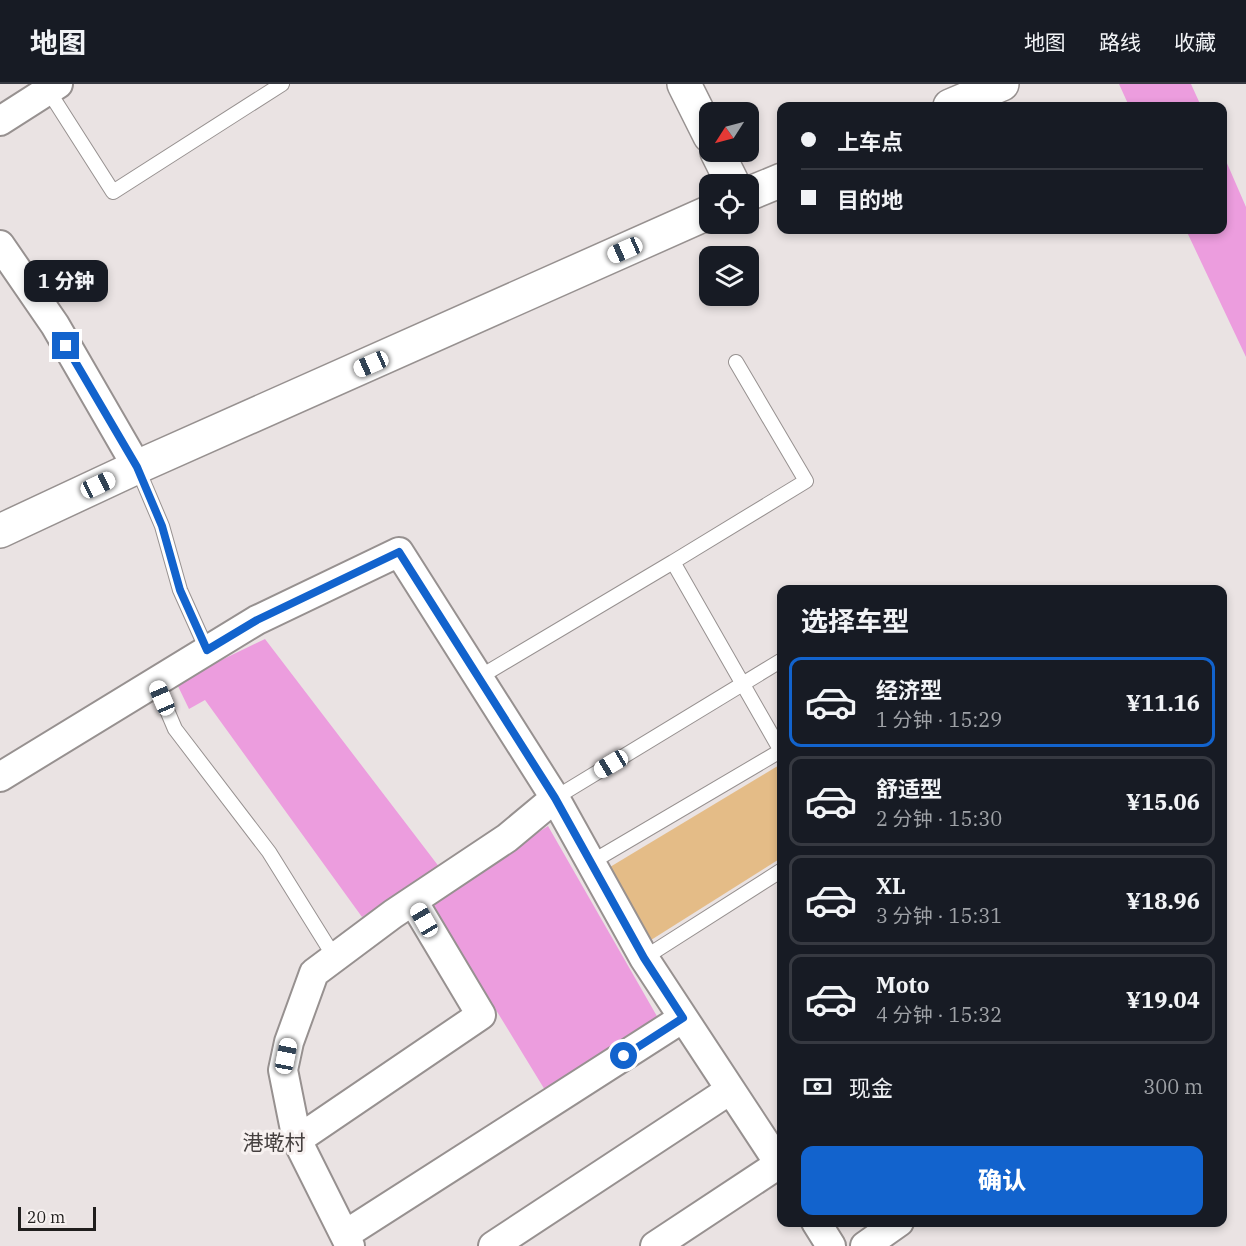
<!DOCTYPE html>
<html lang="zh">
<meta charset="utf-8">
<style>
:root{--surface:#171b24;--page:#20242c;--text:#f1f3f6;--muted:#9ea1a6;--line:#363941;--accent:#1263cd}
body{margin:0;font-family:"IBM Plex Serif","Noto Sans SC",serif;background:var(--page);color:var(--text);height:100vh;display:flex;flex-direction:column;font-size:22px;white-space:nowrap}
*{box-sizing:border-box;margin:0}
p{font-size:20px;color:var(--muted)}
.icon{flex:none;width:33px;height:33px;fill:none;stroke:currentColor;stroke-width:2;stroke-linecap:round;stroke-linejoin:round}
.map{position:relative;flex:1;overflow:hidden}
.sheet{position:absolute;left:777px;top:501px;width:450px;height:642px;display:flex;flex-direction:column;background:var(--surface);border-radius:12px;box-shadow:0 3px 9px #0003}
.sheet>*{flex:none}
.guide{position:absolute;left:777px;top:18px;width:450px;height:132px;border-radius:12px;box-shadow:0 3px 9px #0003;display:grid;align-content:center;height:132px;padding:0 24px;background:var(--surface)}
.needle{width:39px;rotate:234deg}
.buttons{position:absolute;left:699px;top:18px;display:grid;gap:12px}
.buttons a{display:grid;place-items:center;width:60px;height:60px;border-radius:12px;background:var(--surface);box-shadow:0 3px 9px #0003;font-size:30px}
.scale{position:absolute;left:18px;bottom:15px;width:78px;box-sizing:border-box;padding-left:6px;border:3px solid #201e1d;border-top:0;font-size:16px;line-height:21px;white-space:nowrap;color:#201e1d;-webkit-text-stroke:4px #f7f1f0;paint-order:stroke}
.end{position:absolute;width:27px;height:27px;margin:-14px;border:8px solid #1263cd;background:#fff;box-shadow:0 0 0 3px #fff}
.from{border-radius:50%}
.bubble{position:absolute;height:42px;border-radius:12px;background:var(--surface);box-shadow:0 3px 9px #0003;font-size:20px;font-weight:800;line-height:42px;text-align:center}
.car{position:absolute;width:18px;height:36px;margin:-18px -9px;border-radius:8px;box-shadow:0 0 4px 2px #0007;background:linear-gradient(#fff 24%,#345 0 40%,#fff 0 76%,#345 0 86%,#fff 0)}
.guide b{display:flex;align-items:center;gap:21px;height:57px;font-size:22px}
.guide b+b{border-top:2px solid var(--line)}
.guide i{width:15px;height:15px;background:var(--text)}
ul{padding:0;list-style:none}
li{display:flex;align-items:center;gap:18px;height:90px;margin:0 12px 9px;padding:0 12px;border:3px solid var(--line);border-radius:12px}
li div{flex:1}
li b{display:block;font-size:22px}
li em{font-style:normal;font-weight:800}
li.active{border-color:var(--accent)}
li>.icon{width:54px;height:54px;stroke-width:1.5}
h2{padding:0 24px;font-size:27px;line-height:72px}
.pay{display:flex;align-items:center;gap:15px;height:66px;padding:0 24px;font-size:22px}
.pay p{margin-inline-start:auto}
.button{display:flex;gap:12px;margin-top:auto;padding:12px 24px}
.button a{flex:1;height:69px;border-radius:12px;background:var(--accent);color:#fff;font-size:24px;font-weight:800;line-height:69px;text-align:center}
header{display:flex;align-items:center;gap:36px;box-sizing:border-box;height:84px;padding:0 30px;background:var(--surface);border-bottom:2px solid var(--line)}
header strong{font-size:28px}
nav{display:flex;gap:33px;margin-inline-start:auto;font-size:21px}
.map>svg:first-child{display:block}
.green{fill:#e4bc87}
.water{fill:#ec9dde}
.lines{fill:none;stroke-linecap:round;stroke-linejoin:round}
.lane-casing{stroke:#979190;stroke-width:16}
.street-casing{stroke:#979190;stroke-width:32}
.secondary-casing{stroke:#979190;stroke-width:36}
.lane{stroke:#fff;stroke-width:14}
.street{stroke:#fff;stroke-width:28}
.secondary{stroke:#fff;stroke-width:33}
.route{stroke:#1263cd;stroke-width:8}
.labels{text-anchor:middle;stroke-width:6;stroke-linejoin:round;paint-order:stroke}
.quarter-label{font-size:21px;fill:#443f3e;stroke:#f7f1f0}
</style>
<header>
<strong>地图</strong>
<nav><a>地图</a><a>路线</a><a>收藏</a></nav>
</header>
<div class="map">
<svg width="1246" height="1162" viewBox="0 0 1246 1162">
<rect width="100%" height="100%" fill="#eae3e3"/>
<path class="green" d="M781,680V774L651,856L610,783Z"/>
<path class="water" d="M1119,0H1191L1201,22H1129Z
M1223,70L1246,123V273L1186,146H1222Z
M265,555L440,784L362,833L205,616L189,625L176,598Z
M548,742L662,941L548,1011L430,818Z"/>
<g class="lines">
<defs>
<path id="lane" d="M46,3L113,108L282,0
M736,278L806,397L673,478L781,667
M137,383L162,442L180,506L207,566
M478,594L673,478
M155,598L175,645L269,768L335,874
M555,714L782,576
M590,779L782,666
M644,874L782,786"/>
<path id="street" d="M0,37L58,0
M0,161L55,241L137,383
M0,693L257,536L399,468L555,714L644,874L782,1084
M297,1056L481,931L413,817
M816,1138L831,1162
M346,1150L683,934
M350,1162L297,1056L283,986L289,958L314,889L393,830L507,754L555,714
M493,1162L730,1006
M655,1162L779,1080
M865,1162L899,1138"/>
<path id="secondary" d="M684,0L710,52
M950,22L1002,0
M717,68L733,100
M748,110L782,96
M0,447L137,383L710,128"/>
</defs>
<use href="#lane" class="lane-casing"/>
<use href="#street" class="street-casing"/>
<use href="#secondary" class="secondary-casing"/>
<use href="#lane" class="lane"/>
<use href="#street" class="street"/>
<use href="#secondary" class="secondary"/>
</g>
<g class="lines">
<path class="route" d="M66,262L137,383L162,442L180,506L207,566L257,536L399,468L555,714L644,874L683,934L624,972"/>
</g>
<g class="labels">
<g class="quarter-label">
<text x="274" y="1066">港墘村</text>
</g>
</g>
</svg>
<div class="buttons">
<a><svg class="needle" viewBox="-14 -14 28 28"><path d="M0-13l5 13h-10z" fill="#e53935"/><path d="M0 13l5-13h-10z" fill="#9ea1a6"/></svg></a>
<a><svg class="icon" aria-label="locate" viewBox="0 0 24 24"><circle cx="12" cy="12" r="6"/><path d="M12 2v4M12 18v4M2 12h4M18 12h4"/></svg></a>
<a><svg class="icon" aria-label="layers" viewBox="0 0 24 24"><path d="M12 4l9 5-9 5-9-5zM3 14l9 5 9-5"/></svg></a>
</div>
<div class="scale">20 m</div>
<i class="end from" style="left:624px;top:972px"></i>
<i class="end" style="left:66px;top:262px"></i>
<div class="bubble" style="left:24px;top:176px;width:84px">1 分钟</div>
<i class="car" style="left:625px;top:166px;rotate:246deg"></i>
<i class="car" style="left:371px;top:280px;rotate:246deg"></i>
<i class="car" style="left:98px;top:401px;rotate:65deg"></i>
<i class="car" style="left:162px;top:614px;rotate:337deg"></i>
<i class="car" style="left:611px;top:680px;rotate:239deg"></i>
<i class="car" style="left:424px;top:836px;rotate:330deg"></i>
<i class="car" style="left:286px;top:972px;rotate:11deg"></i>
<div class="guide">
<b><i class="from"></i>上车点</b>
<b><i></i>目的地</b>
</div>
<section class="sheet">
<h2>选择车型</h2>
<ul>
<li class="active"><svg class="icon" aria-label="car" viewBox="0 0 24 24"><path d="M5 17H2v-5l4-1 3-4h7l3 4 3 1v5h-3M9 17h6M6 11h13"/><circle cx="7" cy="17" r="2"/><circle cx="17" cy="17" r="2"/></svg><div><b>经济型</b><p>1 分钟 · 15:29</p></div><em>¥11.16</em></li>
<li><svg class="icon" aria-label="car" viewBox="0 0 24 24"><path d="M5 17H2v-5l4-1 3-4h7l3 4 3 1v5h-3M9 17h6M6 11h13"/><circle cx="7" cy="17" r="2"/><circle cx="17" cy="17" r="2"/></svg><div><b>舒适型</b><p>2 分钟 · 15:30</p></div><em>¥15.06</em></li>
<li><svg class="icon" aria-label="car" viewBox="0 0 24 24"><path d="M5 17H2v-5l4-1 3-4h7l3 4 3 1v5h-3M9 17h6M6 11h13"/><circle cx="7" cy="17" r="2"/><circle cx="17" cy="17" r="2"/></svg><div><b>XL</b><p>3 分钟 · 15:31</p></div><em>¥18.96</em></li>
<li><svg class="icon" aria-label="car" viewBox="0 0 24 24"><path d="M5 17H2v-5l4-1 3-4h7l3 4 3 1v5h-3M9 17h6M6 11h13"/><circle cx="7" cy="17" r="2"/><circle cx="17" cy="17" r="2"/></svg><div><b>Moto</b><p>4 分钟 · 15:32</p></div><em>¥19.04</em></li>
</ul>
<div class="pay"><svg class="icon" aria-label="cash" viewBox="0 0 24 24"><path d="M3 7h18v10H3z"/><circle cx="12" cy="12" r="2"/></svg>现金<p>300 m</p></div>
<div class="button"><a>确认</a></div>
</section>
</div>
